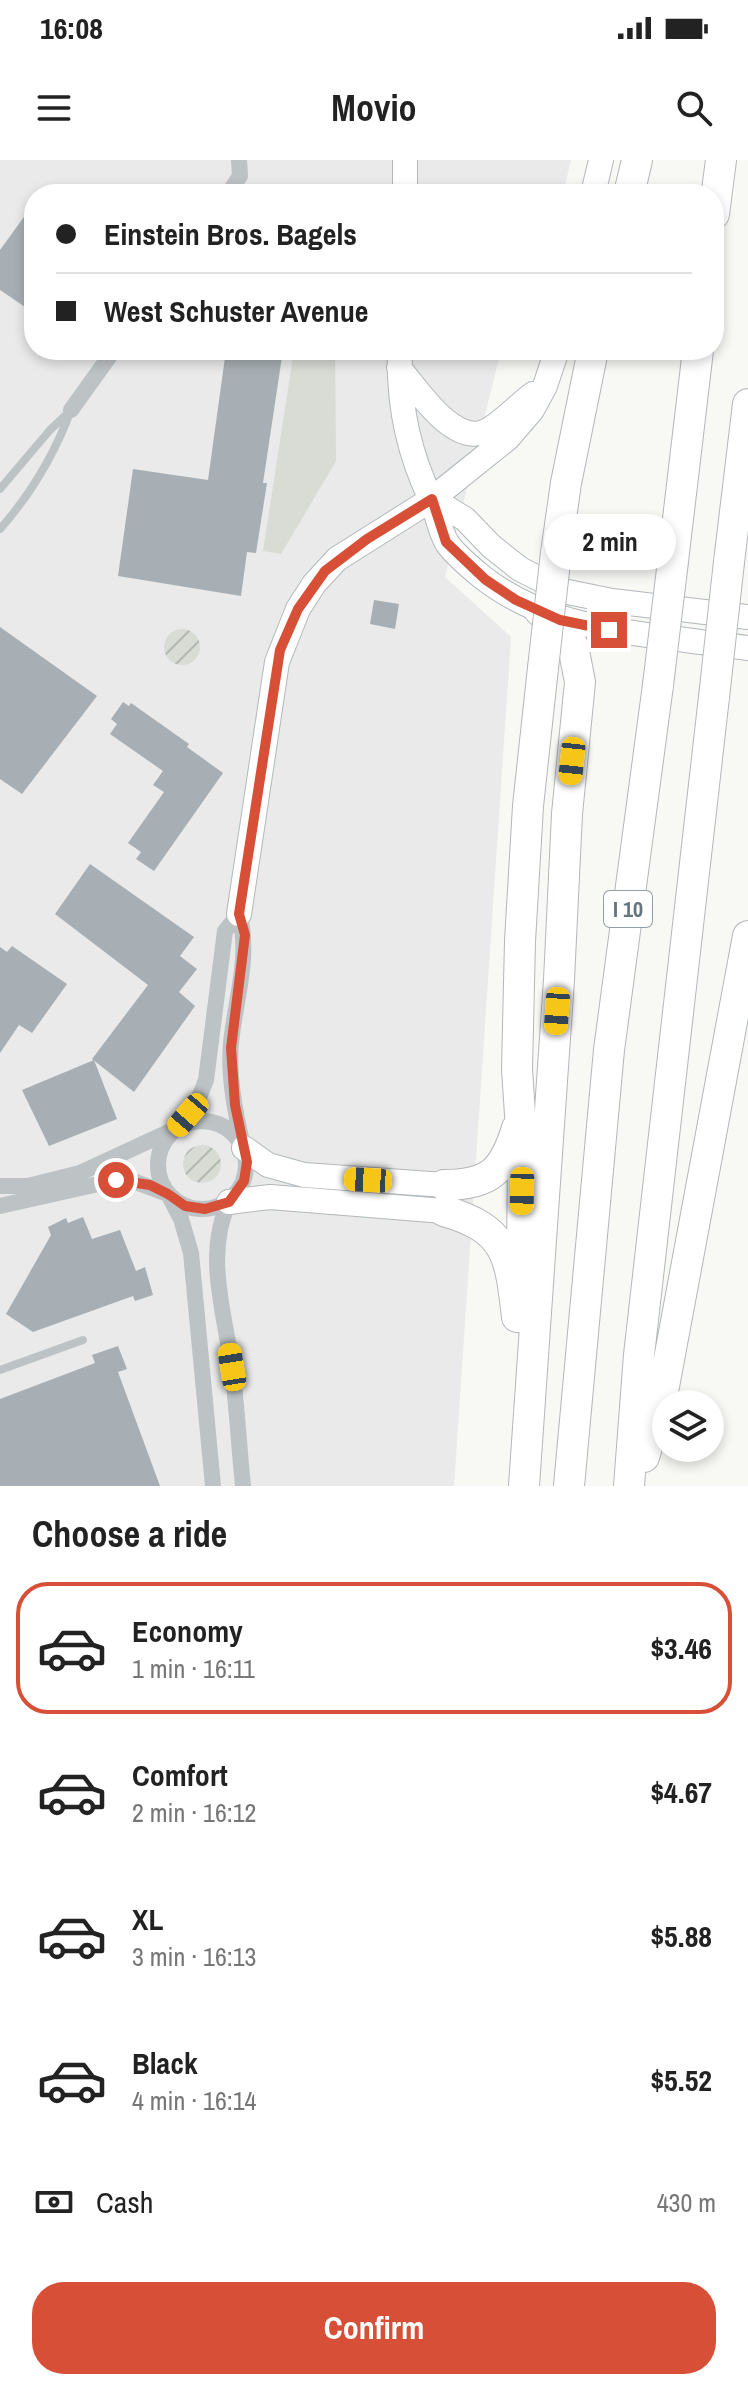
<!DOCTYPE html>
<meta charset="utf-8">
<style>
:root{--surface:#fff;--page:#f6f6f6;--text:#222;--muted:#767676;--line:#e0e0e0;--accent:#d74f37}
body{margin:0;font-family:"Archivo Narrow",sans-serif;background:var(--page);color:var(--text);height:100vh;display:flex;flex-direction:column;font-size:30px;white-space:nowrap}
*{box-sizing:border-box;margin:0}
p{font-size:26px;color:var(--muted)}
.icon{flex:none;width:44px;height:44px;fill:none;stroke:currentColor;stroke-width:2;stroke-linecap:round;stroke-linejoin:round}
.map{position:relative;height:1326px;overflow:hidden}
.side{display:flex;flex-direction:column;background:var(--surface);flex:1}
.side>*{flex:none}
.guide{position:absolute;left:24px;top:24px;width:700px;height:176px;border-radius:32px;box-shadow:0 4px 12px #0003;display:grid;align-content:center;height:176px;padding:0 32px;background:var(--surface)}
.buttons{position:absolute;left:652px;top:1230px;display:grid;gap:16px}
.buttons a{display:grid;place-items:center;width:72px;height:72px;border-radius:50%;background:var(--surface);box-shadow:0 4px 12px #0003;font-size:40px}
.end{position:absolute;width:36px;height:36px;margin:-18px;border:10px solid #d74f37;background:#fff;box-shadow:0 0 0 4px #fff}
.from{border-radius:50%}
.bubble{position:absolute;height:56px;border-radius:28px;background:var(--surface);box-shadow:0 4px 12px #0003;font-size:26px;font-weight:800;line-height:56px;text-align:center}
.car{position:absolute;width:24px;height:48px;margin:-24px -12px;border-radius:10px;box-shadow:0 0 6px 2px #0007;background:linear-gradient(#f5c518 24%,#345 0 40%,#f5c518 0 76%,#345 0 86%,#f5c518 0)}
.guide b{display:flex;align-items:center;gap:28px;height:76px;font-size:30px}
.guide b+b{border-top:2px solid var(--line)}
.guide i{width:20px;height:20px;background:var(--text)}
ul{padding:0;list-style:none}
li{display:flex;align-items:center;gap:24px;height:132px;margin:0 16px 12px;padding:0 16px;border:4px solid transparent;border-radius:32px}
li div{flex:1}
li b{display:block;font-size:30px}
li em{font-style:normal;font-weight:800}
li.selected{border-color:var(--accent)}
li>.icon{width:72px;height:72px;stroke-width:1.5}
h2{padding:0 32px;font-size:36px;line-height:96px}
.pay{display:flex;align-items:center;gap:20px;height:88px;padding:0 32px;font-size:30px}
.pay p{margin-inline-start:auto}
.primary-button{display:flex;gap:16px;margin-top:auto;padding:16px 32px}
.primary-button a{flex:1;height:92px;border-radius:32px;background:var(--accent);color:#fff;font-size:32px;font-weight:800;line-height:92px;text-align:center}
.status{display:flex;justify-content:space-between;align-items:center;height:56px;padding:0 40px;background:var(--surface);direction:ltr}
.status svg{height:22px;fill:currentColor}
header{display:flex;justify-content:space-between;align-items:center;height:104px;padding:0 32px;background:var(--surface);font-size:36px;font-weight:800}
.map>svg:first-child{display:block}
.built{fill:#e9eae9}
.green{fill:#d8dcd5}
.garden{fill:url(#garden-furrows)}
.building{fill:#a7afb4}
.lines{fill:none;stroke-linecap:round;stroke-linejoin:round}
.secondary-casing{stroke:#b2b8bc;stroke-width:26}
.highway-casing{stroke:#b3b7ba;stroke-width:32}
.lane{stroke:#bdc2c5;stroke-width:8}
.street{stroke:#bdc2c5;stroke-width:16}
.secondary{stroke:#fff;stroke-width:24}
.highway{stroke:#fff;stroke-width:30}
.highway-bridge-casing{stroke:#b3b7ba;stroke-width:32;stroke-linecap:butt}
.highway-bridge{stroke:#fff;stroke-width:30}
.route{stroke:#d74f37;stroke-width:10}
.labels{text-anchor:middle;stroke-width:8;stroke-linejoin:round;paint-order:stroke}
.shield{fill:#fff;stroke:#939ea5;stroke-width:2}
.shield-label{font-size:22px;font-weight:bold;fill:#65757e}
</style>
<div class="status"><b>16:08</b><svg viewBox="0 0 49 12"><path d="M0 12V9h3v3zM5 12V6h3v6zM10 12V3h3v9zM15 12V0h3v12zM26 1h20v11H26zM47 4h2v5h-2z"/></svg></div>
<header><svg class="icon" aria-label="menu" viewBox="0 0 24 24"><path d="M4 6h16M4 12h16M4 18h16"/></svg>Movio<svg class="icon" aria-label="search" viewBox="0 0 24 24"><circle cx="10" cy="10" r="6"/><path d="M15 15l6 6"/></svg></header>
<div class="map">
<svg width="748" height="1326" viewBox="0 0 748 1326">
<defs>
<pattern id="garden-furrows" width="10" height="10" patternUnits="userSpaceOnUse" patternTransform="scale(2)"><rect width="10" height="10" fill="#d8dcd5"/><path d="M-1 1l2-2M0 10L10 0M9 11l2-2" fill="none" stroke="#b3b7b2"/></pattern>
</defs>
<rect width="100%" height="100%" fill="#f8f8f5"/>
<path class="built" d="M0,0H571L563,34H34V190H501L445,417L511,477L454,1326H0Z"/>
<path class="green" d="M294,190H335L336,301L281,394L263,391Z"/>
<path class="garden" d="M164 487a18 18 0 1 1 36 0a18 18 0 1 1-36 0Z
M183 1004a19 19 0 1 1 38 0a19 19 0 1 1-38 0Z"/>
<path class="building" d="M34,43V153L0,130V90Z
M226,190H283L263,323H267L256,393L247,392L241,436L118,416L133,309L208,320Z
M374,440L399,444L395,469L370,464Z
M0,467L97,536L22,634L0,619Z
M123,542L129,546L131,543L189,584L187,587L223,613L154,711L136,699L141,692L128,683L164,632L153,625L163,611L110,574L117,564L111,559Z
M90,704L194,777L180,796L197,809L179,832L195,846L134,932L92,899L148,825L55,754Z
M12,786L67,824L32,873L19,865L0,893V787L7,792Z
M94,900L117,959L49,986L22,930Z
M83,1057L92,1079L120,1070L136,1111L145,1107L153,1135L135,1141L133,1136L33,1172L6,1154L51,1075L48,1067L66,1058L68,1063Z
M118,1186L127,1209L118,1212L160,1326H0V1239L95,1203L92,1195Z"/>
<g class="lines">
<defs>
<path id="secondary" d="M405,0V34
M593,34L601,0
M400,190C398,242 408,291 430,337C437,351 439,370 447,383C456,396 470,407 482,417C536,459 597,469 663,477C692,481 720,485 748,488
M399,208C417,229 452,284 484,272C499,266 519,244 533,234
M432,339L465,359L491,386L520,409L563,431L612,441L748,457
M239,754L277,502L298,449L314,424L337,399L432,339L508,278L532,250L545,226L557,190
M244,988L268,1005L304,1015L444,1025
M229,1042L270,1037L444,1051"/>
<path id="highway" d="M629,34L637,0
M714,54L721,0
M556,393L566,323L593,190
M673,401L698,190
M729,402L748,244
M444,1025C490,1025 504,1011 517,968
M444,1051C508,1069 510,1097 517,1157
M522,1093L523,1000L517,909L520,781L528,646L543,508
M644,1297L662,1237L748,776
M524,1326L559,820L567,654L580,522L573,486L568,477L539,450
M569,1326L609,890L658,525
M629,1326L639,1195L714,537"/>
</defs>
<use href="#secondary" class="secondary-casing"/>
<use href="#highway" class="highway-casing"/>
<path class="lane" d="M0,329L50,270L68,253
M0,369C31,334 55,293 71,250
M0,1210L83,1180"/>
<path class="street" d="M228,34L240,16L239,0
M71,250L114,190
M239,754C251,795 235,841 231,883C228,916 235,951 242,982
M158 1005a44 44 0 1 1 88 0a44 44 0 1 1-88 0Z
M0,1026H28L80,1013L175,969L198,940L206,920L225,771L239,754
M229,1042C204,1095 225,1153 232,1208C237,1247 239,1287 243,1326
M0,1046L116,1020L133,1021L168,1034L181,1059L191,1093L213,1326"/>
<use href="#secondary" class="secondary"/>
<use href="#highway" class="highway"/>
<defs>
<path id="highway-bridge" d="M543,508L556,393
M658,525L673,401
M714,537L729,402"/>
</defs>
<use href="#highway-bridge" class="highway-bridge-casing"/>
<use href="#highway-bridge" class="highway-bridge"/>
</g>
<g class="lines">
<path class="route" d="M116,1020L150,1025L168,1034L185,1046L205,1049L229,1042L244,1021L247,1002L235,945L231,888L245,775L239,754L280,490L298,449L325,411L367,379L432,339L446,382L486,420L516,440L560,460L609,470"/>
</g>
<g class="labels">
<rect class="shield" x="604" y="731" width="48" height="36" rx="6"/>
<g class="shield-label">
<text x="628" y="757">I 10</text>
</g>
</g>
</svg>
<div class="buttons">
<a><svg class="icon" aria-label="layers" viewBox="0 0 24 24"><path d="M12 4l9 5-9 5-9-5zM3 14l9 5 9-5"/></svg></a>
</div>
<i class="end from" style="left:116px;top:1020px"></i>
<i class="end" style="left:609px;top:470px"></i>
<div class="bubble" style="left:544px;top:354px;width:132px">2 min</div>
<i class="car" style="left:572px;top:601px;rotate:186deg"></i>
<i class="car" style="left:557px;top:851px;rotate:184deg"></i>
<i class="car" style="left:188px;top:955px;rotate:221deg"></i>
<i class="car" style="left:368px;top:1020px;rotate:273deg"></i>
<i class="car" style="left:522px;top:1031px;rotate:181deg"></i>
<i class="car" style="left:232px;top:1207px;rotate:351deg"></i>
<div class="guide">
<b><i class="from"></i>Einstein Bros. Bagels</b>
<b><i></i>West Schuster Avenue</b>
</div>
</div>
<section class="side">
<h2>Choose a ride</h2>
<ul>
<li class="selected"><svg class="icon" aria-label="car" viewBox="0 0 24 24"><path d="M5 17H2v-5l4-1 3-4h7l3 4 3 1v5h-3M9 17h6M6 11h13"/><circle cx="7" cy="17" r="2"/><circle cx="17" cy="17" r="2"/></svg><div><b>Economy</b><p>1 min · 16:11</p></div><em>$3.46</em></li>
<li><svg class="icon" aria-label="car" viewBox="0 0 24 24"><path d="M5 17H2v-5l4-1 3-4h7l3 4 3 1v5h-3M9 17h6M6 11h13"/><circle cx="7" cy="17" r="2"/><circle cx="17" cy="17" r="2"/></svg><div><b>Comfort</b><p>2 min · 16:12</p></div><em>$4.67</em></li>
<li><svg class="icon" aria-label="car" viewBox="0 0 24 24"><path d="M5 17H2v-5l4-1 3-4h7l3 4 3 1v5h-3M9 17h6M6 11h13"/><circle cx="7" cy="17" r="2"/><circle cx="17" cy="17" r="2"/></svg><div><b>XL</b><p>3 min · 16:13</p></div><em>$5.88</em></li>
<li><svg class="icon" aria-label="car" viewBox="0 0 24 24"><path d="M5 17H2v-5l4-1 3-4h7l3 4 3 1v5h-3M9 17h6M6 11h13"/><circle cx="7" cy="17" r="2"/><circle cx="17" cy="17" r="2"/></svg><div><b>Black</b><p>4 min · 16:14</p></div><em>$5.52</em></li>
</ul>
<div class="pay"><svg class="icon" aria-label="cash" viewBox="0 0 24 24"><path d="M3 7h18v10H3z"/><circle cx="12" cy="12" r="2"/></svg>Cash<p>430 m</p></div>
<div class="primary-button"><a>Confirm</a></div>
</section>
